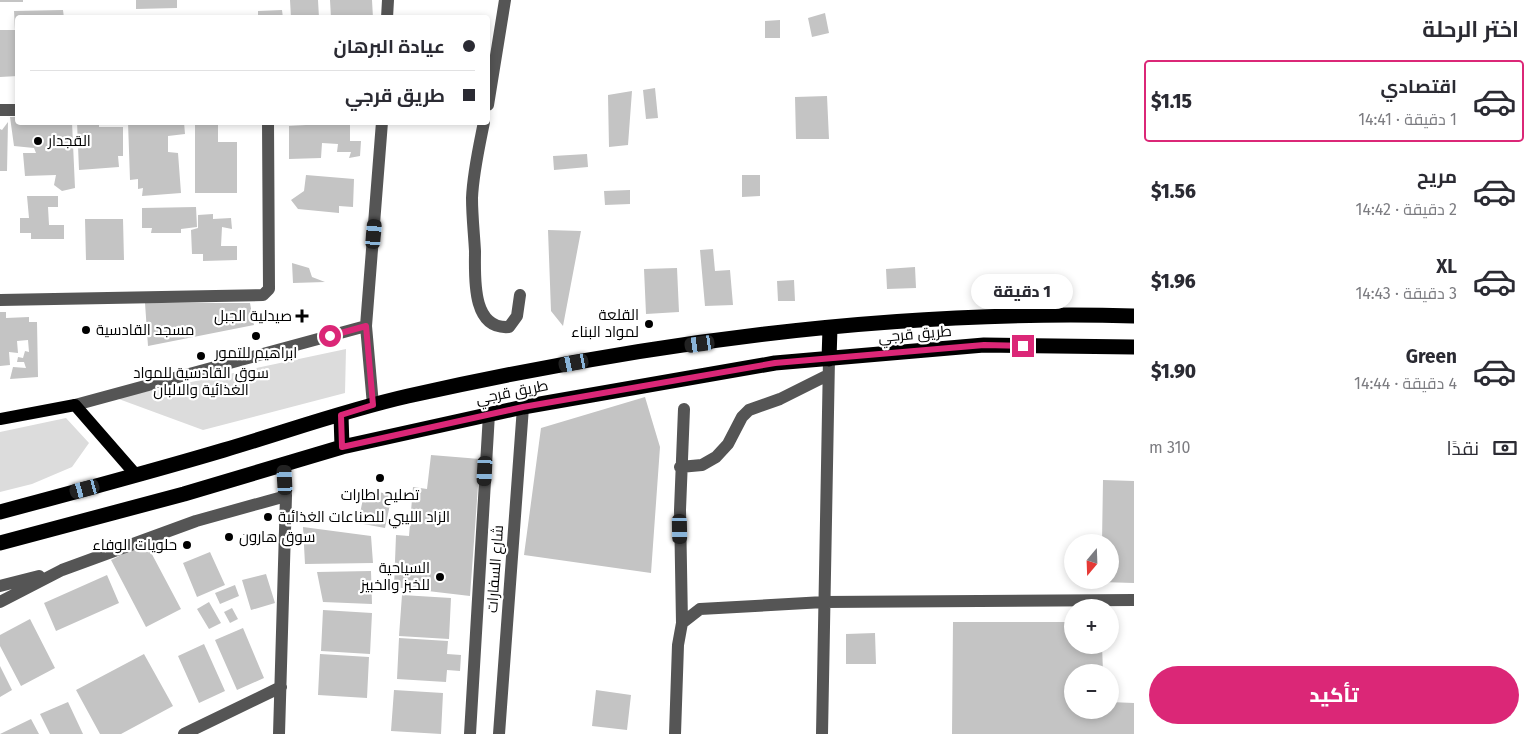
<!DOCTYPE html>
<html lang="ar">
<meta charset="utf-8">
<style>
:root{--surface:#fff;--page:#f2f2f3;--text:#2b2b33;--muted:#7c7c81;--line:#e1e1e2;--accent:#db2777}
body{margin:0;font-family:"Fira Sans",Cairo,sans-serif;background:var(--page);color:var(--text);direction:rtl;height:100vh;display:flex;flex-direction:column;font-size:19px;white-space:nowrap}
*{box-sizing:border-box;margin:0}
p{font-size:16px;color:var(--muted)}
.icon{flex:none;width:28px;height:28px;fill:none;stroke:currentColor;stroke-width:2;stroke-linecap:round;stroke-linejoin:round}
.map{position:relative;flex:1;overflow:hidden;direction:ltr}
.sheet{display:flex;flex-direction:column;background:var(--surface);width:400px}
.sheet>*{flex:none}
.hud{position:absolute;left:15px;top:15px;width:475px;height:110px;border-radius:5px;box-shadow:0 2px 8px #0003;direction:rtl;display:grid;align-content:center;height:110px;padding:0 15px;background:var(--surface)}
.needle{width:32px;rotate:199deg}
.controls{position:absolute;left:1064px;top:534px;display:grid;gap:10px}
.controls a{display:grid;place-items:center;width:55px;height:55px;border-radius:50%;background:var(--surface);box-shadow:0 2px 8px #0003;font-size:25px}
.end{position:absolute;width:22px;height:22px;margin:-11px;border:6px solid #db2777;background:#fff;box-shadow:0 0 0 2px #fff}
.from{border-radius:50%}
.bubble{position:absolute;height:35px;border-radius:18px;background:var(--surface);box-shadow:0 2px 8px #0003;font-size:16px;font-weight:800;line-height:35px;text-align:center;direction:rtl}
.car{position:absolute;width:15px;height:30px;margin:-15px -8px;border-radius:6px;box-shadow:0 0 4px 1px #0007;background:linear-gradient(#222 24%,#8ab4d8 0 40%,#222 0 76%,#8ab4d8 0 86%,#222 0)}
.hud b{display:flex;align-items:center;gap:18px;height:48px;font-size:19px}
.hud b+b{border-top:1px solid var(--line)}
.hud i{width:12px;height:12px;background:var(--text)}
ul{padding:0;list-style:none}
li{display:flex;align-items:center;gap:15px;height:82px;margin:0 10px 8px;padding:0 5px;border:2px solid transparent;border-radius:5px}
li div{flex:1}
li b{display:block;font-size:19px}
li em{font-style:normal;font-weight:800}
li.on{border-color:var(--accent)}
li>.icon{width:45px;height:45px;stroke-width:1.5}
h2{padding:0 15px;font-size:22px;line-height:60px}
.pay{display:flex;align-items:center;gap:12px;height:55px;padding:0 15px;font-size:19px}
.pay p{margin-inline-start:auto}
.button{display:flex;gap:10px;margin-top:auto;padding:10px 15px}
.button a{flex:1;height:58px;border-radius:30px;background:var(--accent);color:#fff;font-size:20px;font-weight:800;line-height:58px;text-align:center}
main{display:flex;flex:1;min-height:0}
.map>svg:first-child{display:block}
.green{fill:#dcdcdc}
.building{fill:#c4c4c4}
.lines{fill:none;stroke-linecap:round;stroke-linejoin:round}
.minor{stroke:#555;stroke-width:12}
.major{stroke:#000;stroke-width:12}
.highway{stroke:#000;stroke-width:15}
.route{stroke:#db2777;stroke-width:6}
.poi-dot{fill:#000;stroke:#fff;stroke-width:2}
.labels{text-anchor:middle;stroke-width:4.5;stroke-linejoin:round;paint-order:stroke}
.poi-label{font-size:15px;fill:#000;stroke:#fff;text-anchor:start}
.street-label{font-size:15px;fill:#000;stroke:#fff}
</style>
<main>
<section class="sheet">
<h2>اختر الرحلة</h2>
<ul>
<li class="on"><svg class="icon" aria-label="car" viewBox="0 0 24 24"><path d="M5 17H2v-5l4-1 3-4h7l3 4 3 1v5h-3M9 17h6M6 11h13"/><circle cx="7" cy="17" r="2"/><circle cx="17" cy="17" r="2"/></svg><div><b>اقتصادي</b><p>1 دقيقة · 14:41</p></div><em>$1.15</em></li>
<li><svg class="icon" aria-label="car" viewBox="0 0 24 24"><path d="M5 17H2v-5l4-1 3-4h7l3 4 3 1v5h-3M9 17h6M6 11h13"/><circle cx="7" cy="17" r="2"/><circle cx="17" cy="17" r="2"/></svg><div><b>مريح</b><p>2 دقيقة · 14:42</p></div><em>$1.56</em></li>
<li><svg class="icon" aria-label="car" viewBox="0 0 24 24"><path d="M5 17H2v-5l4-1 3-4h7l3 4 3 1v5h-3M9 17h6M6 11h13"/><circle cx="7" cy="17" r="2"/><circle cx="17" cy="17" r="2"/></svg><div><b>XL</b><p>3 دقيقة · 14:43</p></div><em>$1.96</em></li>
<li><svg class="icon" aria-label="car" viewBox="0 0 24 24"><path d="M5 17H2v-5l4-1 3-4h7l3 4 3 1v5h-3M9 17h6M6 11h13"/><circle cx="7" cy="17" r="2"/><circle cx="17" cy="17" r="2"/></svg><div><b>Green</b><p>4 دقيقة · 14:44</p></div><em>$1.90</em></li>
</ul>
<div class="pay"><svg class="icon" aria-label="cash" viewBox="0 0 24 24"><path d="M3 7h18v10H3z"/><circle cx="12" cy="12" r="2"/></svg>نقدًا<p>310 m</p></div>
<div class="button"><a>تأكيد</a></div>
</section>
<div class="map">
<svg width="1134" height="734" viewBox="0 0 1134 734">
<rect width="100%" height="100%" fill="#fff"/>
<path class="green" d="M346,349L345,393L203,430L116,398Z
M66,418L89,443L72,467L32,484L0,492V432Z"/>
<path class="building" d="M0,0H23V2H0Z
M136,0H177V8L136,9Z
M290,0H318L319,18H291Z
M330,0H372L373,18H331Z
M63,10L64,18H18V76L0,77V30H15L14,11Z
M282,10L283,18H258V11Z
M825,13L829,33L812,37L808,18Z
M780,20V38H765V21Z
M655,88L658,118L646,119L643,90Z
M632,91L628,145L609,147L608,95Z
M827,96L829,139H796L795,97Z
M10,117H18V122H72L75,188L62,191L54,185L56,175L25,176L23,153H36L34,148L14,146Z
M8,122L7,171H0V129L2,130Z
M77,122H99V127H123V156H118L119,167L79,170Z
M128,122H184L185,134L168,136V152L178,153L181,193L142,196L143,188L138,189V179L130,180Z
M195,122H218V142H237V193H195Z
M357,122V125H350V141H361L360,156L349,158L351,152H337L338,144L322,143L321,158L289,159V126Z
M587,154L588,167L554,170L553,156Z
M306,175L354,179L353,207L339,206V213L298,209L291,200L304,191Z
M742,175H760V196L742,197Z
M630,190V204L605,205L604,191Z
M27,196H58V207H48L49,225H64V239H31V233H20V218H29Z
M196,207L197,227L181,229V233H151L152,228H142V208Z
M213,214V219L231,218L232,229L222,227L221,246H237V260L203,261V254H192L191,230L198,228V215Z
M85,219H123L124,260H86Z
M548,230L581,231L563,326L551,311Z
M713,249L715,271L730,270L733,305L705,306L700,250Z
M292,263L309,268L312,277L325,282L293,283Z
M915,267L916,288L887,289L886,269Z
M677,268L679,312L646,314L644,269Z
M794,280L795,301H778L777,281Z
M145,303H250L254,325L148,346Z
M0,312H6V318L29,317V322H37L38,377L10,379L13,367L26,368L24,362H17L18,357L23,358L25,351L29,352L28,340L17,341L18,353L9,352L10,365L0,366Z
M645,397L660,447L651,573L524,555L541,428Z
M431,455L480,459L470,596L394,587L396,535L409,536L413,487L427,489Z
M1103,480L1134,481V583L1100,582L1110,580V542H1102Z
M365,489L392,495L385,528L358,523Z
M303,527L371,536L373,563L305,564Z
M146,543L181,609L146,627L111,560Z
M210,552L225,585L197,597L183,563Z
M371,571L372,604L323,602L317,572Z
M266,574L275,603L251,610L242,580Z
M107,575L119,603L56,631L44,603Z
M235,585L239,596L220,604L215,593Z
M402,595L451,598L449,639L399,636Z
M209,602L221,623L209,629L197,609Z
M232,608L238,619L230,623L224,612Z
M323,610L372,613L370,654L321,651Z
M30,619L55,668L21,686L0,646V635Z
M953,622H1072V645H1102L1103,672H1072V710H1110V702L1134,703V734H952Z
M243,628L264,678L237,690L215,640Z
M875,633L876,664H846V634Z
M399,638L448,641L447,654L461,655L460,671L447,670L446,682L397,679Z
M204,644L225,691L199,703L178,656Z
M144,654L173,706L121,734H100L76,690Z
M320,654L369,657L367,698L318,695Z
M0,666L12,690L0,697Z
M394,690L443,693L441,734L391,731Z
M596,690L631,695L627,730L592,726Z
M68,702L83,734H50L40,714Z
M31,719L39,734H0Z"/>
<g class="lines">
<path class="minor" d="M387,18L388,0
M488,105L505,0
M0,110H18
M484,122C479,147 473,173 472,198C472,216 474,233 475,251C475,276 471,330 509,327L517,316L520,295
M0,300L263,295L269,289L268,122
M75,405L366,326
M373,405L366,326L382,122
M680,467L702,465L716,457L728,444L742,417L749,410L780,399L828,375
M0,586L39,576
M0,602L62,570L196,521L286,496
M682,623L680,510L684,409
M184,734L281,687
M279,734L286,496L284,465
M470,734L489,414
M499,734L523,407
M675,734L678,645L682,623L700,609L824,602L1134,600
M822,734L829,359"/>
<path class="major" d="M0,419L75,405L136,475"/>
<path class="highway" d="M829,359L830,328
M341,415L342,447
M0,512C75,492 150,472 224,450C285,432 346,410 408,396C644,343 892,309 1134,316
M0,543L184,494L342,447L523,407L775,363L984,345L1134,347"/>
</g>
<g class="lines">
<path class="route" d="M330,336L366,326L373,405L341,415L342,447L523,407L775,363L984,345L1023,346"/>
</g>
<g class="poi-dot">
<circle cx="38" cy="141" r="5"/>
<path d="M299.5 308.5h5v5h5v5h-5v5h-5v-5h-5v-5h5z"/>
<circle cx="649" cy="324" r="5"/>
<circle cx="86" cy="330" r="5"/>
<circle cx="256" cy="336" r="5"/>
<circle cx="201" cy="356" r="5"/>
<circle cx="380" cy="478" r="5"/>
<circle cx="268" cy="517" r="5"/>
<circle cx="229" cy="537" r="5"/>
<circle cx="187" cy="545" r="5"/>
<circle cx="440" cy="577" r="5"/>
</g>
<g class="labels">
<g class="poi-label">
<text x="48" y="146">القجدار</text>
<text x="639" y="320" text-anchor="end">القلعة<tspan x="639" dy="17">لمواد البناء</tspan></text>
<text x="292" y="321" text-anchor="end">صيدلية الجبل</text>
<text x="96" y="335">مسجد القادسية</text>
<text x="256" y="358" text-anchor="middle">ابراهيم للتمور</text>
<text x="201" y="378" text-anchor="middle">سوق القادسية للمواد<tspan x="201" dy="17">الغذائية والالبان</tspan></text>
<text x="380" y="500" text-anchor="middle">تصليح اطارات</text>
<text x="278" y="522">الزاد الليبي للصناعات الغذائية</text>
<text x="239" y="542">سوق هارون</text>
<text x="177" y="550" text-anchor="end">حلويات الوفاء</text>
<text x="430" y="573" text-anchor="end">السياحية<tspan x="430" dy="17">للخبز والخبيز</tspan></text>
</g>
<g class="street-label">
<text transform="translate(915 334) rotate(-5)" y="5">طريق قرجي</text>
<text transform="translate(512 392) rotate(-11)" y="5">طريق قرجي</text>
<text transform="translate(495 569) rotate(-86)" y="5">شارع السفارات</text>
</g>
</g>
</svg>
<div class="controls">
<a><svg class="needle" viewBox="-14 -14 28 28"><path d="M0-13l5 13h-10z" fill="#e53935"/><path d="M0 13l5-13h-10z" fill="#7c7c81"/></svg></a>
<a>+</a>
<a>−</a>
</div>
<i class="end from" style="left:330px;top:336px"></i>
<i class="end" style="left:1023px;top:346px"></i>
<div class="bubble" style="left:971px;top:274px;width:102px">1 دقيقة</div>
<i class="car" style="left:374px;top:234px;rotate:5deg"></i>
<i class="car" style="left:700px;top:344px;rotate:262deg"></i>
<i class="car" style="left:574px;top:363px;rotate:259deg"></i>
<i class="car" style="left:485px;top:471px;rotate:183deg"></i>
<i class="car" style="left:285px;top:480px;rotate:357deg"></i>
<i class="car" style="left:85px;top:489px;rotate:255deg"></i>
<i class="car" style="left:680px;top:529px;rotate:179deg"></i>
<div class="hud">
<b><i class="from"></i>عيادة البرهان</b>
<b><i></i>طريق قرجي</b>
</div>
</div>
</main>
